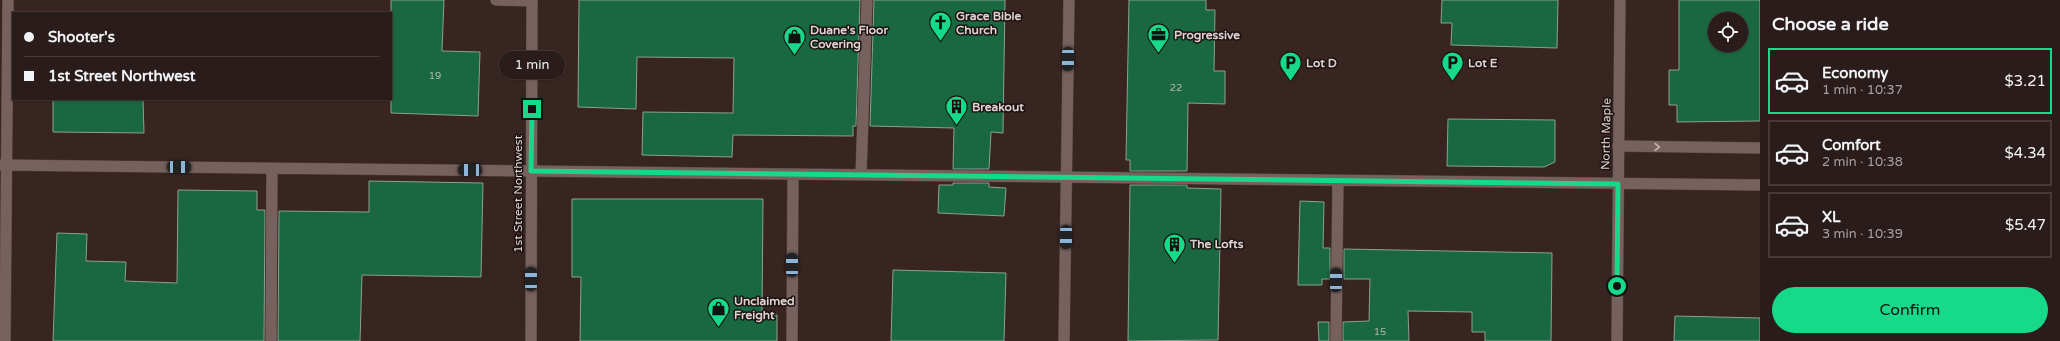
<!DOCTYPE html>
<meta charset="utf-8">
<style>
:root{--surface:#2a1c1a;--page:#322523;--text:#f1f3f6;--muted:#a5a1a2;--line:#463a39;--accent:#16d989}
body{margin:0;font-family:"Varela Round",sans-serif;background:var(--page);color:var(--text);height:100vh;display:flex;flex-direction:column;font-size:15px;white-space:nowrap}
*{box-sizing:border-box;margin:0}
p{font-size:13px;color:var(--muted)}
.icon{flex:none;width:22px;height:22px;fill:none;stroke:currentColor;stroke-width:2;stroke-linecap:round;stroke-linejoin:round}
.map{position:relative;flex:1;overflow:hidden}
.sheet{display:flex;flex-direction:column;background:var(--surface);width:300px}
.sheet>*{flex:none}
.banner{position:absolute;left:12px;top:12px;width:380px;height:88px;border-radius:0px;box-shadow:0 1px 3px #0004,0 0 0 1px var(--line);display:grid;align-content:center;height:88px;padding:0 12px;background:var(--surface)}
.fabs{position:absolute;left:1708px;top:12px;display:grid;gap:8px}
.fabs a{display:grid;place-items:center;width:40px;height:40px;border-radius:50%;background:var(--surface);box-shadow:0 1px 3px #0004,0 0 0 1px var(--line);font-size:20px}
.end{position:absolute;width:18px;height:18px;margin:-9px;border:5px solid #16d989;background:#111;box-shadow:0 0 0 2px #111}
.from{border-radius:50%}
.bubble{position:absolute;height:28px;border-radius:14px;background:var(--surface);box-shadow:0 1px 3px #0004,0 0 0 1px var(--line);font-size:13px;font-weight:600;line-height:28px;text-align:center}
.car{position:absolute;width:12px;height:24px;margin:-12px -6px;border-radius:5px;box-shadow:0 0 3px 1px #0007;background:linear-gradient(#222 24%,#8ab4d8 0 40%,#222 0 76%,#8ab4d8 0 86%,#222 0)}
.banner b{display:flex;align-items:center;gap:14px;height:38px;font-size:15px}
.banner b+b{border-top:1px solid var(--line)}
.banner i{width:10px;height:10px;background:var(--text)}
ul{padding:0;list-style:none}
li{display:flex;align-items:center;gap:12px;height:66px;margin:0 8px 6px;padding:0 4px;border:2px solid var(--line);border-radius:0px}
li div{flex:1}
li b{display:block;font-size:15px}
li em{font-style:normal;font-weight:600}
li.active{border-color:var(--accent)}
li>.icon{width:36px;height:36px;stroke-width:1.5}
h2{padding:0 12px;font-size:18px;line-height:48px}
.button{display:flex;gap:8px;margin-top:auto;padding:8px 12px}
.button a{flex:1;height:46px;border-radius:24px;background:var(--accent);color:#111;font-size:16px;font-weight:600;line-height:46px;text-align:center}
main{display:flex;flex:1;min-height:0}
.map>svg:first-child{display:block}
.building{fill:#196842;stroke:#8ca094;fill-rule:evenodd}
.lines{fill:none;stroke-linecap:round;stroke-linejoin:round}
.service-casing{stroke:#51413f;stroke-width:12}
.minor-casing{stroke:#51413f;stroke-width:12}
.tertiary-casing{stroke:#51413f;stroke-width:12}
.service{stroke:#77615e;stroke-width:11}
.minor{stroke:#77615e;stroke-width:11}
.tertiary{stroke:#77615e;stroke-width:11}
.oneway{stroke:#c0b0ae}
.route{stroke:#16d989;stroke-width:5}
.labels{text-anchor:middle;stroke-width:3;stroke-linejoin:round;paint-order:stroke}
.number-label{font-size:10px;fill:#aeb8ac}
.poi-label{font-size:12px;font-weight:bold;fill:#dfd2d0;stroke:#191110;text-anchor:start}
.street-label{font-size:12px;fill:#dfd2d0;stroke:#191110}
</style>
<main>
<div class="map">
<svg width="1760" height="341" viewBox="0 0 1760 341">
<rect width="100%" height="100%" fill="#382522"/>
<path class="building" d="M391,0H444L442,51L480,52L478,116L391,113Z
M579,0H860L856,126H853V136L733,135L732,157L642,155L643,112L733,113L734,58L637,57L636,109L578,107Z
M874,0H1005L1003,133L991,132L989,169H953L954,128L870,126Z
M1129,0H1206V10H1215L1214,71H1225V104L1188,103L1187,171H1130V160H1126Z
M1442,0H1558L1557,48L1451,45L1452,23H1441Z
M1679,0H1760V121L1677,122V105H1669V70H1679ZM1715,19H1741V45H1715Z
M53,99H143L144,133L53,132Z
M1448,119L1555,120V162L1544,167L1447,166Z
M369,181L483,183L481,277L362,275L360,341H278L279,211L369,212Z
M953,183H989V187L1006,188L1004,216L938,213L939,185H953Z
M1130,185H1187V188L1221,189L1218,340L1128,341Z
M178,190L257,191V210H265L264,341H53L57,233L87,234L86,261L126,262L125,281L177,283Z
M572,199H763L762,315H777V341H580L581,277H572Z
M1300,201L1324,202L1323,248H1330V279H1322V285H1298Z
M1344,249L1552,253L1551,341H1485V332H1472V312L1408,311L1409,341H1343V322L1369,321L1370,279H1344Z
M893,270L1006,273L1004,341H891Z
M1675,316L1760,318V341H1674Z
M1318,322H1329V341H1319Z"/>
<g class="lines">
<defs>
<path id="service" d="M496,0L532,1
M1618,146L1760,148
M0,165L1760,185
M861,175L867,0
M271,341L272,168
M792,341L793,174
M1336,341L1338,180"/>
<path id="minor" d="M5,341L8,0
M531,341L532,0
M1617,341L1620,0"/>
<path id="tertiary" d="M1064,341L1069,0"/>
</defs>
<use href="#service" class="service-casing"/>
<use href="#minor" class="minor-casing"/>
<use href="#tertiary" class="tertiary-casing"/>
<use href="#service" class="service"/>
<use href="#minor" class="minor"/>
<use href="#tertiary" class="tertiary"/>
</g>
<defs><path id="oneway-chevron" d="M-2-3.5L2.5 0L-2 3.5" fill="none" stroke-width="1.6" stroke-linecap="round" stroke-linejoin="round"/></defs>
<use class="oneway" href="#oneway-chevron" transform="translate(1657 147)"/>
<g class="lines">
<path class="route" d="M532,109L531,171L1618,184L1617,286"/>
</g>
<defs>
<symbol id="church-pin" viewBox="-11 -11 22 30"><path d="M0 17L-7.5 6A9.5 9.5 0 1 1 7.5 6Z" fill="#16d989" stroke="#191110"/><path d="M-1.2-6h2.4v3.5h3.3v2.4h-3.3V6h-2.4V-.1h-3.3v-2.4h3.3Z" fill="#111"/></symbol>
<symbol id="office-pin" viewBox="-11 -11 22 30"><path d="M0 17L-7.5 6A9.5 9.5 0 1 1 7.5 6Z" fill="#16d989" stroke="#191110"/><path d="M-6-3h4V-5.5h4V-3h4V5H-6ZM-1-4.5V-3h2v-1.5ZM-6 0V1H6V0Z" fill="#111"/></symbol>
<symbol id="shop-pin" viewBox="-11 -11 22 30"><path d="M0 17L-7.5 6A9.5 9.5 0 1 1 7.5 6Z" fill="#16d989" stroke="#191110"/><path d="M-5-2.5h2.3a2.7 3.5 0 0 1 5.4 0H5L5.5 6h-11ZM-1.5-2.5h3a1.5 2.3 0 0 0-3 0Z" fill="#111"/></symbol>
<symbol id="parking-pin" viewBox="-11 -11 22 30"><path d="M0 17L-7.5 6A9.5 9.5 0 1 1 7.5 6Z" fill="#16d989" stroke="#191110"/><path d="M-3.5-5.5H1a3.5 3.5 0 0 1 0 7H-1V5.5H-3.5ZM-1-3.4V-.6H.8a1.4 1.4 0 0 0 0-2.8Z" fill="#111"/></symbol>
<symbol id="building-pin" viewBox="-11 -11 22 30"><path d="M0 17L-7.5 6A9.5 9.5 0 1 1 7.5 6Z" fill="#16d989" stroke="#191110"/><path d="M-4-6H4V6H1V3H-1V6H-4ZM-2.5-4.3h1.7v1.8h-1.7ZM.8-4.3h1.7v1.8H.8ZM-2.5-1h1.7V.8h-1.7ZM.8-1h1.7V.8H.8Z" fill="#111"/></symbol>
</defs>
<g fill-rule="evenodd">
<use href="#church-pin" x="928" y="10" width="25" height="34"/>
<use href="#office-pin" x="1146" y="22" width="25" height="34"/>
<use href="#shop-pin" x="782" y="24" width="25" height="34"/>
<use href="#parking-pin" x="1278" y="50" width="25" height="34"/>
<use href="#parking-pin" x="1440" y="50" width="25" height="34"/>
<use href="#building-pin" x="944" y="94" width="25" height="34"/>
<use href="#building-pin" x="1162" y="232" width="25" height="34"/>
<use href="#shop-pin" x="706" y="296" width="25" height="34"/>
</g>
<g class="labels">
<g class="number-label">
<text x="435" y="79">19</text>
<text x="1176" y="91">22</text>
<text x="1380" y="335">15</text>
</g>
<g class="poi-label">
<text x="956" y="20">Grace Bible<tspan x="956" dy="14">Church</tspan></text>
<text x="810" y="34">Duane's Floor<tspan x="810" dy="14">Covering</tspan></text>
<text x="1174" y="39">Progressive</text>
<text x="1306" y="67">Lot D</text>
<text x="1468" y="67">Lot E</text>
<text x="972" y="111">Breakout</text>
<text x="1190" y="248">The Lofts</text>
<text x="734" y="305">Unclaimed<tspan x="734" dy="14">Freight</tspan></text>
</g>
<g class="street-label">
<text transform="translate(1606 134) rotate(-89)" y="4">North Maple</text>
<text transform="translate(518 194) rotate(-90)" y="4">1st Street Northwest</text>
</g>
</g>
</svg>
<div class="fabs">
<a><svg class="icon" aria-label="locate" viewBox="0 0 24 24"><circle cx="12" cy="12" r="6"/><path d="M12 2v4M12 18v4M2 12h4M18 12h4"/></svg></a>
</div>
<i class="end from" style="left:1617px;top:286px"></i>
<i class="end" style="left:532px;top:109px"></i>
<div class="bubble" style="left:499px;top:51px;width:66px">1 min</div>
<i class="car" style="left:1068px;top:59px;rotate:181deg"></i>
<i class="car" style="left:179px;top:167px;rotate:91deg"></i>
<i class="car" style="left:470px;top:170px;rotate:271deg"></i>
<i class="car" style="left:1066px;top:237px;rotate:181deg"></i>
<i class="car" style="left:792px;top:265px;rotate:0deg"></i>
<i class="car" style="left:531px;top:279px;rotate:0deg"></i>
<i class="car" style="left:1336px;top:280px;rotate:1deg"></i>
<div class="banner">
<b><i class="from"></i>Shooter's</b>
<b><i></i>1st Street Northwest</b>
</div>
</div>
<section class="sheet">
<h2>Choose a ride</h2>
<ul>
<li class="active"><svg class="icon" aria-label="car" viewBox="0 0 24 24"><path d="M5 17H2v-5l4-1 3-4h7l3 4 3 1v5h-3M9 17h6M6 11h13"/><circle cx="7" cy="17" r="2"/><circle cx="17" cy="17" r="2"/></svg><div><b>Economy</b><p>1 min · 10:37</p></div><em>$3.21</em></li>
<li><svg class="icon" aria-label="car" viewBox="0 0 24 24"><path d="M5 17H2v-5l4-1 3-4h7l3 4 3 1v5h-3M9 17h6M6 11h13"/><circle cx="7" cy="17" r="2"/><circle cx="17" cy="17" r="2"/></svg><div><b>Comfort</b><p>2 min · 10:38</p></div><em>$4.34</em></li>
<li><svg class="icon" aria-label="car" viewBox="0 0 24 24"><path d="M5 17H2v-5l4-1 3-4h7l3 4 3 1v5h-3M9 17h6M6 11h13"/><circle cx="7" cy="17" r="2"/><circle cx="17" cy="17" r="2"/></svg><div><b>XL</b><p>3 min · 10:39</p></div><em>$5.47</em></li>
</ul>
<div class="button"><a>Confirm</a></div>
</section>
</main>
